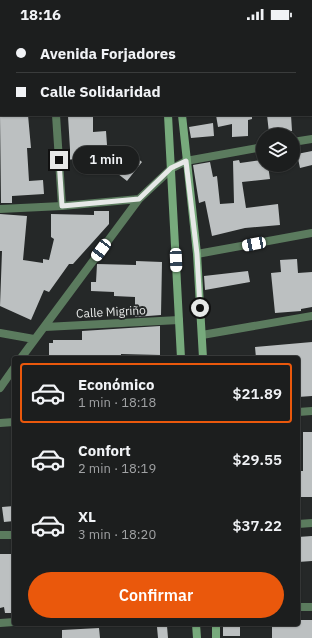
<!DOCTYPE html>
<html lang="es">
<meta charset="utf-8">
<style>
:root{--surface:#1c1e1e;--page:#292b2b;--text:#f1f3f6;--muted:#a0a2a4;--line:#3a3c3c;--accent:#ea580c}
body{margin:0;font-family:"IBM Plex Sans",sans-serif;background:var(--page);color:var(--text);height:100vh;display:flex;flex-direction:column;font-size:15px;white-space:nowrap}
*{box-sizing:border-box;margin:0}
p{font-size:13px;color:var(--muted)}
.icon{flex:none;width:22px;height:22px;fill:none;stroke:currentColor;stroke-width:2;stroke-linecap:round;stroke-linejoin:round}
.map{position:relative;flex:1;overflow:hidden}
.drawer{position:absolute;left:12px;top:328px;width:288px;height:270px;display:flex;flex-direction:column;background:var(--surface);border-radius:4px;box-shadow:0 1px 3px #0004,0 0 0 1px var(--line)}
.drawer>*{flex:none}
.top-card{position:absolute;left:0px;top:0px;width:312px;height:88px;box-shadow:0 1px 3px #0004,0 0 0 1px var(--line);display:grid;align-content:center;height:88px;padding:0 16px;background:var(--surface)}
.fabs{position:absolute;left:256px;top:100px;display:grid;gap:8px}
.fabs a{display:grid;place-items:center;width:44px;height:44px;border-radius:50%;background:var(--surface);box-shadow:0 1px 3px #0004,0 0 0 1px var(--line);font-size:20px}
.end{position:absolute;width:18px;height:18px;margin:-9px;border:5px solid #e6e8e7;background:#111;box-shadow:0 0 0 2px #111}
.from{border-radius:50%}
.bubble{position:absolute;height:28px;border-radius:14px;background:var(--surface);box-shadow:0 1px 3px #0004,0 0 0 1px var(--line);font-size:13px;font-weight:600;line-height:28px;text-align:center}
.car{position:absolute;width:12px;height:24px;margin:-12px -6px;border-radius:5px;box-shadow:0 0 3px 1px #0007;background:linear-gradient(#fff 24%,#345 0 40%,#fff 0 76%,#345 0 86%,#fff 0)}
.top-card b{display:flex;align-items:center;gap:14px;height:38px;font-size:15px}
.top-card b+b{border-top:1px solid var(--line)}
.top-card i{width:10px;height:10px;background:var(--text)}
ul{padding:7px 0 0;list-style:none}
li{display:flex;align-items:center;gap:12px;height:60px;margin:0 8px 6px;padding:0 8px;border:2px solid transparent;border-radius:4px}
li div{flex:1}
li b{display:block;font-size:15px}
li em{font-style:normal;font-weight:600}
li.on{border-color:var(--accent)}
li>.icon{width:36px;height:36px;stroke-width:1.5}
.primary-button{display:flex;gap:8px;margin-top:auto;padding:8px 16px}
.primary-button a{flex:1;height:46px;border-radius:24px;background:var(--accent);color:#fff;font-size:16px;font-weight:600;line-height:46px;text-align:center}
.status{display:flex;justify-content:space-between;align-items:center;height:28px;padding:0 20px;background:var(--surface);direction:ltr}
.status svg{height:11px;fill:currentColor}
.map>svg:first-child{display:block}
.building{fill:#bcc0c1}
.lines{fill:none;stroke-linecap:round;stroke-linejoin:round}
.street{stroke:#5b7b5e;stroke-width:8}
.secondary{stroke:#77aa7c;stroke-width:8}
.route{stroke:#e6e8e7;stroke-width:5}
.labels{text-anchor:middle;stroke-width:4;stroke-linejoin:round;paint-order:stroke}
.street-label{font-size:12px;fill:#e6e8e7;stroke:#252828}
</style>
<div class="status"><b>18:16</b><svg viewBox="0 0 49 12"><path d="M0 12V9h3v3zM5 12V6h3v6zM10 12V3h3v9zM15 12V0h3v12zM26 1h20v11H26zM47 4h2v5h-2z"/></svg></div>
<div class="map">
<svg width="312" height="610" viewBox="0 0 312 610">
<rect width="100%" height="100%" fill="#252828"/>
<path class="building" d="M0,87H28L31,120H27L29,153L43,152L44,166L12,168V175H1Z
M74,87H93V104L106,103L107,117H111L113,138L126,121L142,134L127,153L104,135L92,136L91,130L64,132V121H70L68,88Z
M216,87H252V91L248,92V108L232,109V96L218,99Z
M267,87H291L292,103L269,105Z
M213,95L214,108L191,110L189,99Z
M312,123V137L300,140L297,126Z
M239,132L240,135L262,132L263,137H268L270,151L242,154L246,180L278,176L280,197L245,200L212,208L205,173L199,175L193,137L210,134L213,149L217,148L220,176L234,175L233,133Z
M94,183H109V196L73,236H69L49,264L44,262L31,292L0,278L2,223H0V186L27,188L23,232L43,235V231L49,232L54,211L51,209V186L94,187Z
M297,231L298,245L312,244V279L301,281V283L275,285L271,245L281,244L280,232Z
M136,233L162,234L161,287L135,289V269L114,268V264L91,263V254H96L97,236L136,237Z
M248,243L250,254L205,262L204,248Z
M160,298V327L121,326V330H49V315H53V312H82V303Z
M312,314V368L298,369V330H256L255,319Z
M303,404H312V469H298V443H303Z
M14,478V493L4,494L2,479Z
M312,508V533L298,534V509Z
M0,526H13L14,585H5L4,579L0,580Z
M298,592H312V610H272V596H298Z
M223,596H240V608H223Z
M167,598L168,610H158L157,599Z
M99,600L100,610H62V602Z"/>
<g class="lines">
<path class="street" d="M49,0L50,1
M254,1V0
M311,9H312
M56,87L62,178
M293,114L312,111
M0,181L62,178L139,171
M197,226L312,205
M45,299L179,292
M0,305L34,311
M202,307L312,288
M21,330L139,171L171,141L186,133L263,119
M0,360L14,340
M298,384L312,383
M0,395L14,394
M298,496L312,495
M0,507H14
M298,579H312
M0,595L14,594"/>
<path class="secondary" d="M162,0V1
M175,0V1
M168,87L181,330
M182,87L197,226L203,330
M196,596L197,610
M216,596V610"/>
</g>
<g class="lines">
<path class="route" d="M59,132L62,178L139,171L171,140L186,133L197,226L200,280"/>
</g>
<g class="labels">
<g class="street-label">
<text transform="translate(111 284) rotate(-3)" y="4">Calle Migriño</text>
</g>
</g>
</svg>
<div class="fabs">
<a><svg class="icon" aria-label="layers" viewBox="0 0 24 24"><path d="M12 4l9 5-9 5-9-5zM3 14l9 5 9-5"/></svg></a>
</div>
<i class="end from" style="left:200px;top:280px"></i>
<i class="end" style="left:59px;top:132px"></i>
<div class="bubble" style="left:73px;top:118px;width:66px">1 min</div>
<i class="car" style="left:254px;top:216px;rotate:259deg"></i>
<i class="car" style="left:101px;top:222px;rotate:217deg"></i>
<i class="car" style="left:176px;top:232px;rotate:178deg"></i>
<div class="top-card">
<b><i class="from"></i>Avenida Forjadores</b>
<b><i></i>Calle Solidaridad</b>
</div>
<section class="drawer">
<ul>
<li class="on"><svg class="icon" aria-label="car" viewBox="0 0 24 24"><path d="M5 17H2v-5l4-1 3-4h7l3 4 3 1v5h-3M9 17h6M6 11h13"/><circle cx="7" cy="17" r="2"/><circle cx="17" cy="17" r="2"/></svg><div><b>Económico</b><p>1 min · 18:18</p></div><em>$21.89</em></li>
<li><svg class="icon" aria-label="car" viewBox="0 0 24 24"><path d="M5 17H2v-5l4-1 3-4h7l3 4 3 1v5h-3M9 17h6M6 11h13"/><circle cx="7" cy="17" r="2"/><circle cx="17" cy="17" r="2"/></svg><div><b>Confort</b><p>2 min · 18:19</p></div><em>$29.55</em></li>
<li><svg class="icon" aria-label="car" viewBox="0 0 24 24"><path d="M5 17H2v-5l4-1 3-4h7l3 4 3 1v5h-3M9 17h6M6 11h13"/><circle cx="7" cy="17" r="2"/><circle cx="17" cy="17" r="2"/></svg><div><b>XL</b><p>3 min · 18:20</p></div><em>$37.22</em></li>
</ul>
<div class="primary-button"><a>Confirmar</a></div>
</section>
</div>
